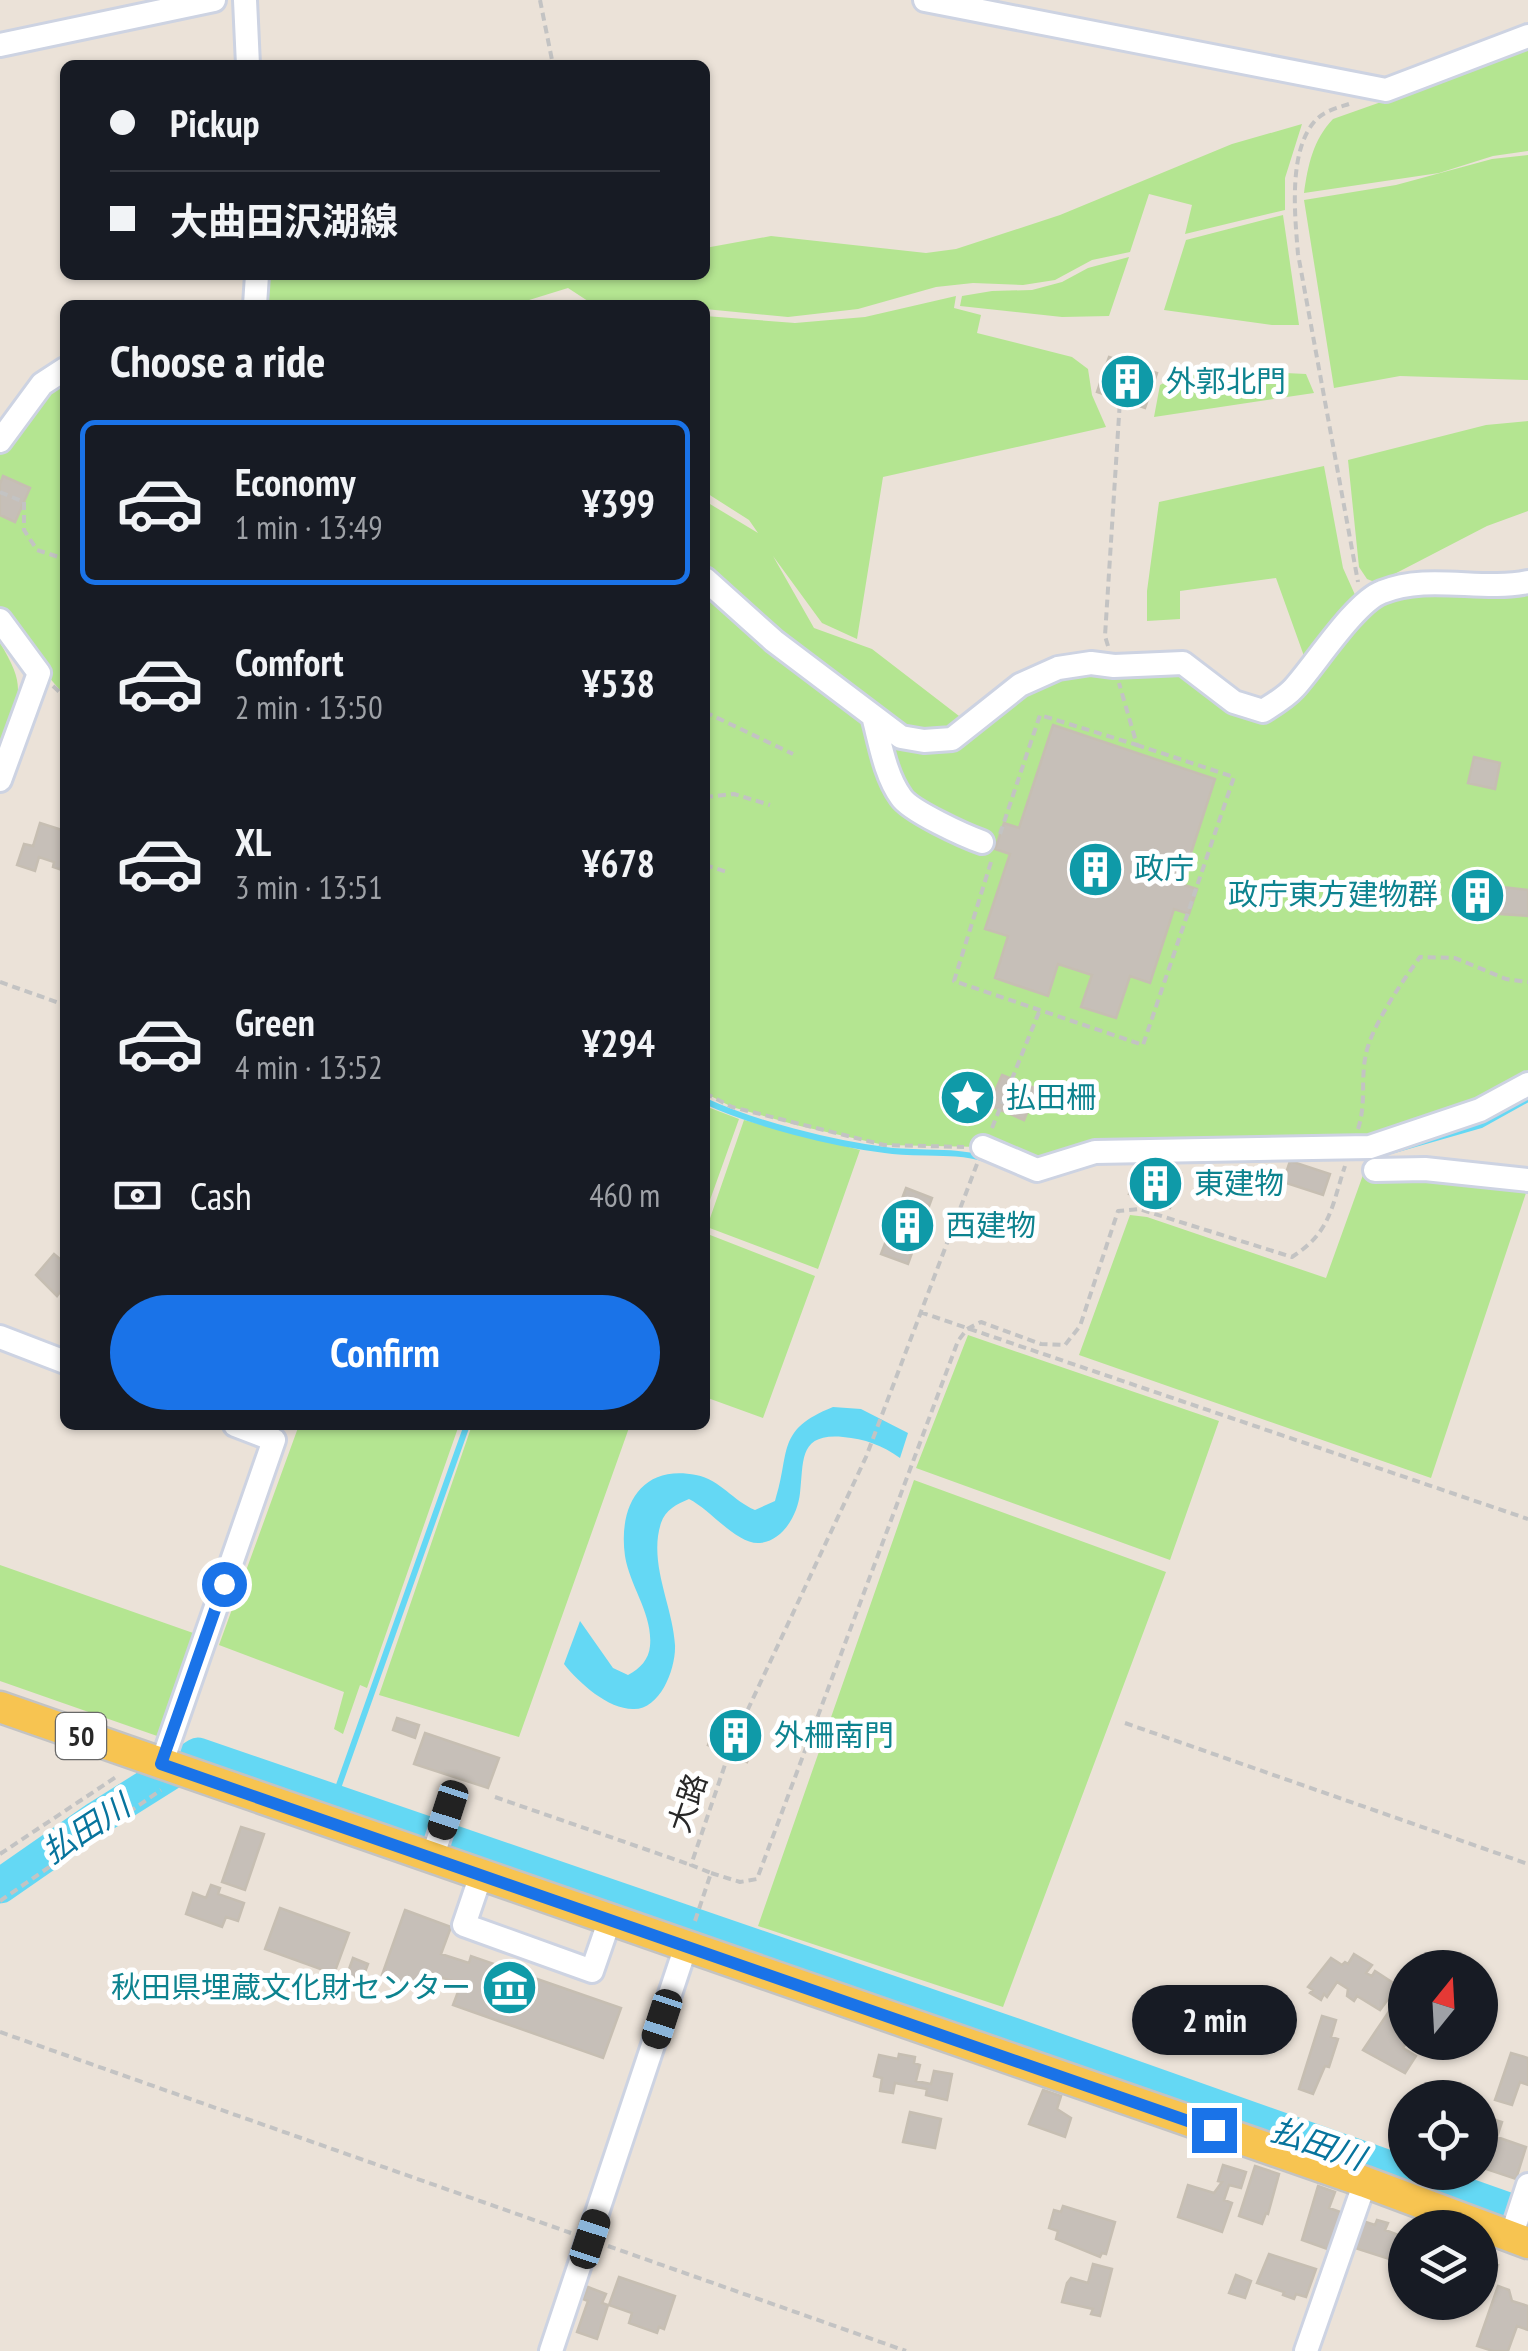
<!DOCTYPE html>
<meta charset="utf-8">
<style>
:root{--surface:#171b24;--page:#20242c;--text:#f1f3f6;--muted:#9ea1a6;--line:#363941;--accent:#1a73e8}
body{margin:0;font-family:"PT Sans Narrow","Noto Sans JP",sans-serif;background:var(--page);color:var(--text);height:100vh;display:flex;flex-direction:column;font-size:38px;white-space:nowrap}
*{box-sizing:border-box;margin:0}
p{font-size:32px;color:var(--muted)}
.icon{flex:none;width:55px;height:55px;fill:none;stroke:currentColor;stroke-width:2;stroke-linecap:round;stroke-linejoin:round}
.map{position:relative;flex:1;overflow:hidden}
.side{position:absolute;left:60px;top:300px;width:650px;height:1130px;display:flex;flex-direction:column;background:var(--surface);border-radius:15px;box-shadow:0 2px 8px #0004}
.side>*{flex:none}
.banner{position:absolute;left:60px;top:60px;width:650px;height:220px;border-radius:15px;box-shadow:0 2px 8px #0004;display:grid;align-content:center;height:220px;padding:0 50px;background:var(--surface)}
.needle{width:65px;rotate:18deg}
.fabs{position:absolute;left:1388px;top:1950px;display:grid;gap:20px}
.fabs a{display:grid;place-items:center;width:110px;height:110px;border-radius:50%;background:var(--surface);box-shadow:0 2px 8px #0004;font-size:50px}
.end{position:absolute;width:45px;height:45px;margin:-22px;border:12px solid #1a73e8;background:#fff;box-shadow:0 0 0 5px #fff}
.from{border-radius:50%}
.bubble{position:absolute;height:70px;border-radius:35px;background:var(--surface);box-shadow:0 2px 8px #0004;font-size:32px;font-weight:700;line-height:70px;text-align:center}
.car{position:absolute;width:30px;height:60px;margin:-30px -15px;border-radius:12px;box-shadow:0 0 8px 2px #0007;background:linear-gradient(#222 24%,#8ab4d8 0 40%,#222 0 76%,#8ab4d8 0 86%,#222 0)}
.banner b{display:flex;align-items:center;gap:35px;height:95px;font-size:38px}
.banner b+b{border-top:2px solid var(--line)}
.banner i{width:25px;height:25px;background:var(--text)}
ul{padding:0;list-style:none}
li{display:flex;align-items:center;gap:30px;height:165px;margin:0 20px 15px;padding:0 30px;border:5px solid transparent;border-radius:15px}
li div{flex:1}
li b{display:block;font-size:38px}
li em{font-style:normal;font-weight:700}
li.active{border-color:var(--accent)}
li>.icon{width:90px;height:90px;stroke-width:1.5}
h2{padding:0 50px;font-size:45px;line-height:120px}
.pay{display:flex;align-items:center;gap:25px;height:110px;padding:0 50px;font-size:38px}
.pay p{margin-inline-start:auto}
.cta{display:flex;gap:20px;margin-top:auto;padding:20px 50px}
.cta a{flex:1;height:115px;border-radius:60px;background:var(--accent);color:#fff;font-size:40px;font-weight:700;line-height:115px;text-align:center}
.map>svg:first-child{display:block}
.green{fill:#b4e591}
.water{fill:#64d8f4}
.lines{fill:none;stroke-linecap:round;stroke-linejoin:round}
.stream{stroke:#64d8f4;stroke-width:6}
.river{stroke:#64d8f4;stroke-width:35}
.building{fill:#c6bfb8;stroke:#c6beb2;stroke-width:2.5}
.minor-casing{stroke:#cdd3e2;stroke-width:28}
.major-casing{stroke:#c3c3c3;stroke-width:35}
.path{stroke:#c3c3c3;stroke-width:4;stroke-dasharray:8 5;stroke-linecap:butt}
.minor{stroke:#fff;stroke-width:22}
.major{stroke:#f7c451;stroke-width:30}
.route{stroke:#1a73e8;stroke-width:12}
.labels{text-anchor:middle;stroke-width:10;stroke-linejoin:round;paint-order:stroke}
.shield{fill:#fff;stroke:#686868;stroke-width:2.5}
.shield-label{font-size:28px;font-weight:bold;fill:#282828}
.culture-label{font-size:30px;fill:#0d838f;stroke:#fff;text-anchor:start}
.street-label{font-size:30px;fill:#282828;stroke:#fff}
.water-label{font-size:32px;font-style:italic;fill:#07749d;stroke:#fff}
</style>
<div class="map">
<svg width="1528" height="2351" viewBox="0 0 1528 2351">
<rect width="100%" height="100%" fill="#ebe2d8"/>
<path class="green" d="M1528,50V151L1493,156L1439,173L1304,193C1308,165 1313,140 1333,119Z
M1302,124L1285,178V210L1185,234L1192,205L1149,194L1130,252L1092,260L1055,280L1023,285L973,283L936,287L858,309L788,317L705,309V305H594L568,288L513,305H262L266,275H705V248L771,236L926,253L956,249L1060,215L1232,144Z
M1528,155V380L1400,376L1334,388L1304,200L1396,185L1492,159Z
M1283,215L1299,325H1272L1164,310L1186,240Z
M1129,257L1109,316L1062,317L960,306L962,296L992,291L1032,290L1062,282L1088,268Z
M956,296L954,308L981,315L977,333L1072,357L1088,369L1092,395L1106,427L883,477L857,639L822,623L773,556L814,628L872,649L972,726L1058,668L1183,663L1263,710L1380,592L1528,582V1084L1370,1147L1095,1152L1037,1170L983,1147L884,1145L800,1126L732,1107L705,1093V501L758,533L749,520L705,492V316L795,323L865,317Z
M65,370V696L0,620V441Z
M1245,371L1306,374L1314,393L1154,417L1160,385L1181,374Z
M1528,421V511L1487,526L1377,583L1367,579L1359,567L1348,460L1486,425Z
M1324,466L1343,568L1356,597L1304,656L1276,578L1180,591V619L1147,621V591L1159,502Z
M0,643C30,692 17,696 0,747Z
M705,1106L739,1119L705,1214Z
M744,1120L860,1150L818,1269L707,1227Z
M1363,1175L1528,1187L1431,1478L1079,1355L1130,1215L1147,1217L1326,1278Z
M705,1233L815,1276L763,1418L705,1397Z
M968,1335L1219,1421L1170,1560L916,1468Z
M299,1425H459L367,1688L360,1685L343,1734L334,1729L344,1692L219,1645Z
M472,1425H630L519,1737L379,1695Z
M914,1480L1166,1572L1003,2007L758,1926Z
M0,1565L196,1634L160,1737L0,1681Z"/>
<path class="water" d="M833,1407L861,1409L908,1433L900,1458C882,1445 865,1439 843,1437C798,1433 804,1461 800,1493C798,1514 783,1541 760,1543C737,1545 711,1510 689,1499C677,1504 665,1510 661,1523C648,1563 673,1606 675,1645C676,1669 660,1710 633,1709C608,1709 579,1683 564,1664L580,1621L613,1668L628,1675C640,1669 649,1659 650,1646C653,1614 630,1587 625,1556C618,1506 641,1464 696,1475C721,1480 733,1501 755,1510L775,1501C791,1452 775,1430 833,1407Z"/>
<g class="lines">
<path class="stream" d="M705,1101C755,1124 830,1143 885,1150C918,1155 953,1149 985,1159
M1366,1158L1481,1125L1528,1099
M333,1802L467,1425"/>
<path class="river" d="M0,1886L98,1818L198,1755L1016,2036L1528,2217"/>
</g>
<path class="building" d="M1109,357L1157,373L1145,408L1097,392Z
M3,476L30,488L15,522L0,515V484Z
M1053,725L1215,779L1181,884L1197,889L1189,914L1174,909L1150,983L1130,976L1116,1018L1081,1007L1092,975L1058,964L1048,996L995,978L1008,936L985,929L1010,854L995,849L1004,823L1019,828Z
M1474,757L1500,763L1495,789L1468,783Z
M40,823L65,831V871L53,867L54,862L39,857L35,871L17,865L24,844L33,846Z
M1465,882L1493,885L1490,909L1462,906Z
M1502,887L1528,890V916L1500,914Z
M1002,1075L1037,1089L1024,1120L989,1105Z
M1141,1160L1181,1173L1170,1208L1129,1194Z
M1290,1161L1330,1174L1323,1195L1283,1182Z
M906,1188L932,1198L908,1264L881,1254Z
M54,1254L65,1263V1296L60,1292L57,1296L36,1275Z
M722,1713L760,1729L747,1762L708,1745Z
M397,1718L419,1725L415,1738L393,1730Z
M425,1733L499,1758L488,1788L414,1764Z
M241,1827L264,1834L245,1890L222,1882Z
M211,1885L220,1888L218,1894L244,1903L238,1921L226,1917L222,1927L186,1914L193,1893L206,1898Z
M280,1908L349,1933L334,1974L265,1949Z
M405,1910L451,1927L441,1954L469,1963L471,1956L621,2008L603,2058L453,2005L461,1984L435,1975L429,1992L382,1975Z
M1354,1954L1372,1965L1366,1973L1372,1976L1375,1971L1398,1986L1380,2010L1357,1996L1354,2001L1347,1996L1348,1989L1337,1982L1327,1997L1324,1994L1321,2000L1310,1993L1313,1990L1308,1987L1331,1958L1342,1965L1345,1962L1348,1964Z
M353,1958L368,1964L359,1988L344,1983Z
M1390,2010L1405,2025L1407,2042L1403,2048L1416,2056L1405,2073L1363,2050Z
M1322,2016L1336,2020L1331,2037L1338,2039L1329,2067L1325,2066L1313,2094L1299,2089Z
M1511,2053L1528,2058V2085L1520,2082L1512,2105L1495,2100Z
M899,2054L915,2057L914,2063L920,2065L916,2081L931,2084L934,2071L952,2074L947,2100L926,2095L927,2089L895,2083L893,2093L880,2091L882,2078L874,2076L879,2055L898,2059Z
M1043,2090L1061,2096L1057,2109L1071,2118L1065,2137L1029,2124Z
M910,2112L941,2119L935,2148L903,2142Z
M1492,2119L1502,2122L1497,2137L1526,2147L1516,2179L1480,2167Z
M1223,2165L1246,2172L1241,2188L1229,2185L1224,2200L1232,2203L1222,2232L1178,2217L1188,2185L1214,2193L1222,2182L1218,2181Z
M1255,2166L1279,2174L1268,2214L1266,2213L1262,2224L1239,2216Z
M1318,2186L1335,2192L1329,2208L1346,2214L1330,2250L1302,2240Z
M1063,2206L1115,2222L1106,2254L1102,2253L1100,2257L1056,2239L1058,2231L1049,2228L1054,2210L1061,2212Z
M1377,2220L1388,2223L1385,2230L1401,2236L1399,2242L1405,2244V2264L1355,2248L1363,2221L1375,2225Z
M1269,2254L1316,2269L1306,2297L1296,2294L1294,2299L1283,2295L1284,2292L1257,2283Z
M1480,2260L1498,2265L1488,2294L1480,2291Z
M1093,2264L1112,2269L1100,2316L1091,2314L1093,2309L1062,2302L1067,2283L1071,2278L1088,2283Z
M1236,2275L1251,2281L1245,2298L1229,2293Z
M619,2277L675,2296L664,2329L659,2327L657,2333L629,2323L632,2313L609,2305Z
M1498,2286L1509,2290L1512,2301L1528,2306V2330L1517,2326L1508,2351H1493L1477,2346Z
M588,2287L606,2294L602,2303L608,2305L597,2339L577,2332L588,2301L583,2299Z"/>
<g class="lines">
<defs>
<path id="minor" d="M245,0L248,65
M925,0L1386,90L1528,36
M0,45L214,0
M255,305L257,275
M0,441L42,384L65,369
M705,579L774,641L901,737L924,741L952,739L1020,685L1058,668L1091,663L1114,666L1183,663L1234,702L1263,711C1274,704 1286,697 1294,688C1315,665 1355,602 1382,592C1429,573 1481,592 1528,582
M0,620L39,673L0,780
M873,716C880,742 885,775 901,797C910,811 965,836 982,842
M983,1147L1037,1170L1095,1152L1370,1147L1480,1110L1528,1084
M1375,1170L1425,1169L1528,1180
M0,1337L65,1362
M161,1765L274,1440L235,1425
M432,1858L448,1810
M481,1875L464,1925L592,1971L610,1919
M1511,2237L1528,2185
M551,2351L686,1946
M1306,2351L1365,2182"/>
<path id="major" d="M0,1707L1365,2182L1528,2243"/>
</defs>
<use href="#minor" class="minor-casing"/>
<use href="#major" class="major-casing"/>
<path class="path" d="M540,0L553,65
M1349,104C1337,108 1323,111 1314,122C1288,153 1295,217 1298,254L1358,582
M0,492L24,502V530L37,550L65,559
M1108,646L1105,636L1120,400
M53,686L65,697
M705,712L793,754
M705,797L734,794L770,805
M1000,834L1040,715L1137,745L1119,683
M991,862L954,981L1143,1045L1234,777L1137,745
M705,865L727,872
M0,982L65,1005
M705,1093L732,1107L884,1145L964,1147
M992,1128L1039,1012
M1358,1129C1366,1105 1361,1083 1365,1059C1369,1029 1402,982 1420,957L1455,958L1506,979L1528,982
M920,1312L1528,1519
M742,1722L866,1457L977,1164
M1125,1723L1528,1864
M495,1797L691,1865
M0,1854L119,1775
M711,1873L740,1882L757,1879L958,1341L967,1329L981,1322L1041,1344L1065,1345L1080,1326L1118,1211L1139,1209L1292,1257C1331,1232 1331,1208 1345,1166
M0,1901L161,1790
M695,1921L711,1873L691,1865L729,1753
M0,2032L571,2233
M608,2246L906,2351"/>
<use href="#minor" class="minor"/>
<use href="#major" class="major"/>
</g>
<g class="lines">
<path class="route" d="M224,1584L161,1764L1214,2130"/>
</g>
<defs>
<symbol id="building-disc" viewBox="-11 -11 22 22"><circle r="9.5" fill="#0f9aa8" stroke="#fff"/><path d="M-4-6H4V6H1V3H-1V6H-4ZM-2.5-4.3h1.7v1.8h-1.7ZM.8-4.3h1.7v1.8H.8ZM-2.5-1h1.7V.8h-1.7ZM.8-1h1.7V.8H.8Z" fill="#fff"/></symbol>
<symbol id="sight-disc" viewBox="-11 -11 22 22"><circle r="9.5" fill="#0f9aa8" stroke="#fff"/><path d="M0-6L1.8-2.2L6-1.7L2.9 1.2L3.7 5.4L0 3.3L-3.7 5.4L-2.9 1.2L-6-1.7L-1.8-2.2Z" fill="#fff"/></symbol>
<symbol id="museum-disc" viewBox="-11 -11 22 22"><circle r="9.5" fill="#0f9aa8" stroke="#fff"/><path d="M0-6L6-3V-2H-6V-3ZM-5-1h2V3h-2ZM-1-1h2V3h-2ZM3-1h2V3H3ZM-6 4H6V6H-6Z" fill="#fff"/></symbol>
</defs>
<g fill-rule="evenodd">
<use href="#building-disc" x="1096" y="350" width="63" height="63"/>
<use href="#building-disc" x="1064" y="838" width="63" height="63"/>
<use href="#building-disc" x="1446" y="864" width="63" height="63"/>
<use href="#sight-disc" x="936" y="1066" width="63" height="63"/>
<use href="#building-disc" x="1124" y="1152" width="63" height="63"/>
<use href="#building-disc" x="876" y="1194" width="63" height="63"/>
<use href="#building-disc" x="704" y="1704" width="63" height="63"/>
<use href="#museum-disc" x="478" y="1956" width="63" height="63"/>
</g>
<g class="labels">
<rect class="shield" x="56" y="1713" width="50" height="46" rx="8"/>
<g class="shield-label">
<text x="81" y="1746">50</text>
</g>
<g class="culture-label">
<text x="1166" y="392">外郭北門</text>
<text x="1134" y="879">政庁</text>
<text x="1438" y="905" text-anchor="end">政庁東方建物群</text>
<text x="1006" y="1108">払田柵</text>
<text x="1194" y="1194">東建物</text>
<text x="946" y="1236">西建物</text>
<text x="774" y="1746">外柵南門</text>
<text x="471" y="1998" text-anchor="end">秋田県埋蔵文化財センター</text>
</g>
<g class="street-label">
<text transform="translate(688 1803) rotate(-71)" y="10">大路</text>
</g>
<g class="water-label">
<text transform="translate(86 1829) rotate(-33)" y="11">払田川</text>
<text transform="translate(1318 2144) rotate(19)" y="11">払田川</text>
</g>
</g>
</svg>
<div class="fabs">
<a><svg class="needle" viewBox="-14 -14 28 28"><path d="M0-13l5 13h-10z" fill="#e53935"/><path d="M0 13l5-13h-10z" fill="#9ea1a6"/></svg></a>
<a><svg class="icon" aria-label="locate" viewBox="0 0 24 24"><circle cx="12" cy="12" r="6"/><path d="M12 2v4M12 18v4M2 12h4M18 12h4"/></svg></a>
<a><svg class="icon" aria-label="layers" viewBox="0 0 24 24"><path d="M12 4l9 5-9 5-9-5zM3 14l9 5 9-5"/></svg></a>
</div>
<i class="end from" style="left:224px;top:1584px"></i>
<i class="end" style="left:1214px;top:2130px"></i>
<div class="bubble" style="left:1132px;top:1985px;width:165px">2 min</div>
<i class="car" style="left:448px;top:1810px;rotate:198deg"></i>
<i class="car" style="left:662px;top:2019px;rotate:198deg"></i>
<i class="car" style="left:590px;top:2239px;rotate:18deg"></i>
<div class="banner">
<b><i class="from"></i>Pickup</b>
<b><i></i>大曲田沢湖線</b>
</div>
<section class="side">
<h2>Choose a ride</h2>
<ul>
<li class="active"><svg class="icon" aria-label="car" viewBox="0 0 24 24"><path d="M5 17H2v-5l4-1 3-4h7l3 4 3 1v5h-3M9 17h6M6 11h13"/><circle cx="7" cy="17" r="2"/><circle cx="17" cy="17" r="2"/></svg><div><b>Economy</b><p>1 min · 13:49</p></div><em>¥399</em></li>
<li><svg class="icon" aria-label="car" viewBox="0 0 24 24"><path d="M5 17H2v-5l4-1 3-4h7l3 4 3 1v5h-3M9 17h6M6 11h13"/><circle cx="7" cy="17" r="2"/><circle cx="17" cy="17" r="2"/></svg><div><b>Comfort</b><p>2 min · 13:50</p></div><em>¥538</em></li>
<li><svg class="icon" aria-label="car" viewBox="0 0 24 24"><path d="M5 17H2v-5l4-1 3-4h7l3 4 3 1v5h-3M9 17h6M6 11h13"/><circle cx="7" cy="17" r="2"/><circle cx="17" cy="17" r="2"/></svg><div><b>XL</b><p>3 min · 13:51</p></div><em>¥678</em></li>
<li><svg class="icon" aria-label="car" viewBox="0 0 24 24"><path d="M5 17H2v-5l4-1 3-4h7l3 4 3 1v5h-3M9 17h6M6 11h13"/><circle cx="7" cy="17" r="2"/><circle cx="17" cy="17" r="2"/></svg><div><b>Green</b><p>4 min · 13:52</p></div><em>¥294</em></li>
</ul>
<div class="pay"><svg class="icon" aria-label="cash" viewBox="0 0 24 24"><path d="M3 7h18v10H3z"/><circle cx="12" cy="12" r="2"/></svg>Cash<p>460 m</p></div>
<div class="cta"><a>Confirm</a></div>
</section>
</div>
